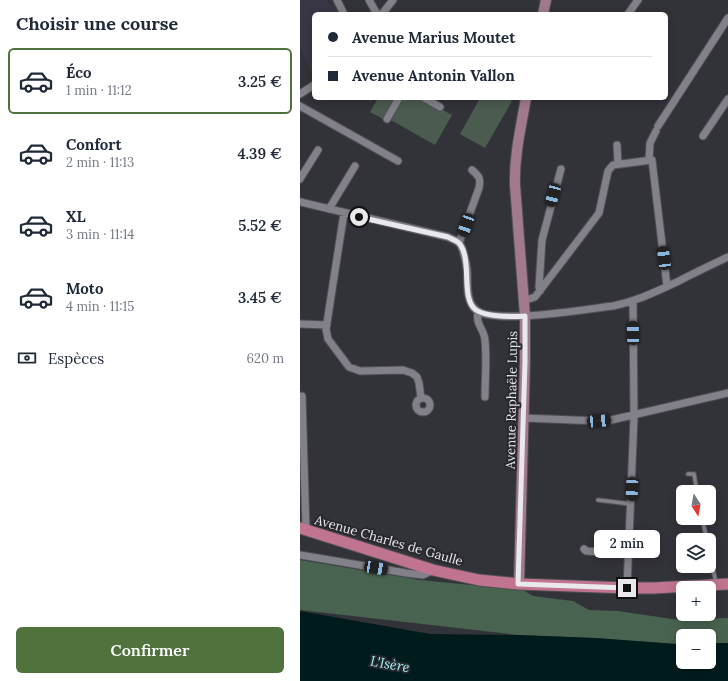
<!DOCTYPE html>
<html lang="fr">
<meta charset="utf-8">
<style>
:root{--surface:#fff;--page:#f6f6f7;--text:#1f2937;--muted:#747a83;--line:#e0e1e3;--accent:#50733e}
body{margin:0;font-family:Lora,serif;background:var(--page);color:var(--text);height:100vh;display:flex;flex-direction:column;font-size:15px;white-space:nowrap}
*{box-sizing:border-box;margin:0}
p{font-size:13px;color:var(--muted)}
.icon{flex:none;width:22px;height:22px;fill:none;stroke:currentColor;stroke-width:2;stroke-linecap:round;stroke-linejoin:round}
.map{position:relative;flex:1;overflow:hidden}
.side{display:flex;flex-direction:column;background:var(--surface);width:300px}
.side>*{flex:none}
.hud{position:absolute;left:12px;top:12px;width:356px;height:88px;border-radius:6px;box-shadow:0 2px 10px #0003;display:grid;align-content:center;height:88px;padding:0 16px;background:var(--surface)}
.needle{width:26px;rotate:169deg}
.tools{position:absolute;left:376px;top:485px;display:grid;gap:8px}
.tools a{display:grid;place-items:center;width:40px;height:40px;border-radius:6px;background:var(--surface);box-shadow:0 2px 10px #0003;font-size:20px}
.end{position:absolute;width:18px;height:18px;margin:-9px;border:5px solid #e9e8ed;background:#111;box-shadow:0 0 0 2px #111}
.from{border-radius:50%}
.bubble{position:absolute;height:28px;border-radius:6px;background:var(--surface);box-shadow:0 2px 10px #0003;font-size:13px;font-weight:600;line-height:28px;text-align:center}
.car{position:absolute;width:12px;height:24px;margin:-12px -6px;border-radius:5px;box-shadow:0 0 3px 1px #0007;background:linear-gradient(#222 24%,#8ab4d8 0 40%,#222 0 76%,#8ab4d8 0 86%,#222 0)}
.hud b{display:flex;align-items:center;gap:14px;height:38px;font-size:15px}
.hud b+b{border-top:1px solid var(--line)}
.hud i{width:10px;height:10px;background:var(--text)}
ul{padding:0;list-style:none}
li{display:flex;align-items:center;gap:12px;height:66px;margin:0 8px 6px;padding:0 8px;border:2px solid transparent;border-radius:6px}
li div{flex:1}
li b{display:block;font-size:15px}
li em{font-style:normal;font-weight:600}
li.selected{border-color:var(--accent)}
li>.icon{width:36px;height:36px;stroke-width:1.5}
h2{padding:0 16px;font-size:18px;line-height:48px}
.pay{display:flex;align-items:center;gap:10px;height:44px;padding:0 16px;font-size:15px}
.pay p{margin-inline-start:auto}
.primary-button{display:flex;gap:8px;margin-top:auto;padding:8px 16px}
.primary-button a{flex:1;height:46px;border-radius:6px;background:var(--accent);color:#fff;font-size:16px;font-weight:600;line-height:46px;text-align:center}
main{display:flex;flex:1;min-height:0}
.map>svg:first-child{display:block}
.built{fill:#393745}
.green{fill:#4b5b4f}
.forest{fill:#48634f}
.water{fill:#001b1c}
.lines{fill:none;stroke-linecap:round;stroke-linejoin:round}
.lane-casing{stroke:#504f55;stroke-width:5.5}
.street-casing{stroke:#504f55;stroke-width:9}
.secondary-casing{stroke:#504f55;stroke-width:12}
.primary-casing{stroke:#504f55;stroke-width:13}
.lane{stroke:#82818a;stroke-width:3.5}
.street{stroke:#82818a;stroke-width:7}
.secondary{stroke:#a17a8c;stroke-width:10}
.primary{stroke:#c0748f;stroke-width:11}
.route{stroke:#e9e8ed;stroke-width:5}
.labels{text-anchor:middle;stroke-width:4;stroke-linejoin:round;paint-order:stroke}
.street-label{font-size:13px;fill:#e9e8ed;stroke:#28282f}
.water-label{font-size:14px;font-style:italic;fill:#a3f0f2;stroke:#28282f}
</style>
<main>
<section class="side">
<h2>Choisir une course</h2>
<ul>
<li class="selected"><svg class="icon" aria-label="car" viewBox="0 0 24 24"><path d="M5 17H2v-5l4-1 3-4h7l3 4 3 1v5h-3M9 17h6M6 11h13"/><circle cx="7" cy="17" r="2"/><circle cx="17" cy="17" r="2"/></svg><div><b>Éco</b><p>1 min · 11:12</p></div><em>3.25 €</em></li>
<li><svg class="icon" aria-label="car" viewBox="0 0 24 24"><path d="M5 17H2v-5l4-1 3-4h7l3 4 3 1v5h-3M9 17h6M6 11h13"/><circle cx="7" cy="17" r="2"/><circle cx="17" cy="17" r="2"/></svg><div><b>Confort</b><p>2 min · 11:13</p></div><em>4.39 €</em></li>
<li><svg class="icon" aria-label="car" viewBox="0 0 24 24"><path d="M5 17H2v-5l4-1 3-4h7l3 4 3 1v5h-3M9 17h6M6 11h13"/><circle cx="7" cy="17" r="2"/><circle cx="17" cy="17" r="2"/></svg><div><b>XL</b><p>3 min · 11:14</p></div><em>5.52 €</em></li>
<li><svg class="icon" aria-label="car" viewBox="0 0 24 24"><path d="M5 17H2v-5l4-1 3-4h7l3 4 3 1v5h-3M9 17h6M6 11h13"/><circle cx="7" cy="17" r="2"/><circle cx="17" cy="17" r="2"/></svg><div><b>Moto</b><p>4 min · 11:15</p></div><em>3.45 €</em></li>
</ul>
<div class="pay"><svg class="icon" aria-label="cash" viewBox="0 0 24 24"><path d="M3 7h18v10H3z"/><circle cx="12" cy="12" r="2"/></svg>Espèces<p>620 m</p></div>
<div class="primary-button"><a>Confirmer</a></div>
</section>
<div class="map">
<svg width="428" height="681" viewBox="0 0 428 681">
<rect width="100%" height="100%" fill="#323239"/>
<path class="built" d="M0,0H27L30,5L36,3L41,14H14V78L0,47Z"/>
<path class="green" d="M78,98H98L85,120L70,112Z
M101,98H121L152,115L135,145L89,119Z
M180,98H207L212,101L185,148L160,134Z"/>
<path class="forest" d="M0,560L120,580L223,590L233,596L273,601L289,610L318,611L379,620L428,618V643H409V636H383V644H376L295,638L218,635L0,610Z"/>
<path class="water" d="M0,611L130,634L218,635L295,638L376,644H383V662H409V643H428V681H0Z"/>
<g class="lines">
<defs>
<path id="lane" d="M388,474H394L397,492
M298,500L331,504
M402,518L407,540
M409,550L416,583"/>
<path id="street" d="M37,0L44,14
M69,0L77,14
M82,14L93,0
M328,14L338,0
M0,94L14,85
M124,98L140,107
M0,106L98,161
M87,119L99,98
M358,126L428,18
M403,136L428,99
M317,145L318,164
M349,160L350,143L356,131
M0,179L18,150
M0,202L148,237C151,239 156,240 159,243C161,245 162,248 163,251C165,257 166,263 167,269C168,281 165,301 176,310C195,325 286,309 313,306C337,301 355,292 377,282C394,273 411,265 428,257
M29,209L55,166
M44,213L26,329L28,339L49,367L60,371L103,370L112,373L117,377L119,383L121,398
M159,243L179,188C181,178 179,176 172,170
M240,291L239,287L242,240L261,169
M223,301L235,297L299,213L308,171L313,165L352,160L367,286
M178,311C175,326 185,329 185,341C187,359 185,378 185,397
M0,324L27,325
M2,396L6,530
M116 405a7 7 0 1 1 14 0a7 7 0 1 1-14 0Z
M223,418L299,421H307L428,393
M284,549L286,551L328,554
M0,555L106,573L123,575L133,570
M327,588L334,417L333,302"/>
<path id="secondary" d="M243,14L246,0
M219,584L225,362V316L215,185C214,156 221,127 226,98"/>
<path id="primary" d="M0,528L133,570L179,580L219,584L327,588H354L428,584"/>
</defs>
<use href="#lane" class="lane-casing"/>
<use href="#street" class="street-casing"/>
<use href="#secondary" class="secondary-casing"/>
<use href="#primary" class="primary-casing"/>
<use href="#lane" class="lane"/>
<use href="#street" class="street"/>
<use href="#secondary" class="secondary"/>
<use href="#primary" class="primary"/>
</g>
<g class="lines">
<path class="route" d="M59,217L148,237C151,239 156,240 159,243C173,259 160,299 176,310C186,317 213,317 225,316V362L218,584L327,588"/>
</g>
<g class="labels">
<g class="street-label">
<text transform="translate(211 400) rotate(-89)" y="5">Avenue Raphaële Lupis</text>
<text transform="translate(89 540) rotate(16)" y="5">Avenue Charles de Gaulle</text>
</g>
<g class="water-label">
<text transform="translate(90 664) rotate(10)" y="5">L'Isère</text>
</g>
</g>
</svg>
<div class="tools">
<a><svg class="needle" viewBox="-14 -14 28 28"><path d="M0-13l5 13h-10z" fill="#e53935"/><path d="M0 13l5-13h-10z" fill="#747a83"/></svg></a>
<a><svg class="icon" aria-label="layers" viewBox="0 0 24 24"><path d="M12 4l9 5-9 5-9-5zM3 14l9 5 9-5"/></svg></a>
<a>+</a>
<a>−</a>
</div>
<i class="end from" style="left:59px;top:217px"></i>
<i class="end" style="left:327px;top:588px"></i>
<div class="bubble" style="left:294px;top:530px;width:66px">2 min</div>
<i class="car" style="left:253px;top:195px;rotate:195deg"></i>
<i class="car" style="left:166px;top:225px;rotate:200deg"></i>
<i class="car" style="left:364px;top:258px;rotate:353deg"></i>
<i class="car" style="left:333px;top:333px;rotate:359deg"></i>
<i class="car" style="left:299px;top:421px;rotate:86deg"></i>
<i class="car" style="left:332px;top:489px;rotate:182deg"></i>
<i class="car" style="left:76px;top:568px;rotate:100deg"></i>
<div class="hud">
<b><i class="from"></i>Avenue Marius Moutet</b>
<b><i></i>Avenue Antonin Vallon</b>
</div>
</div>
</main>
